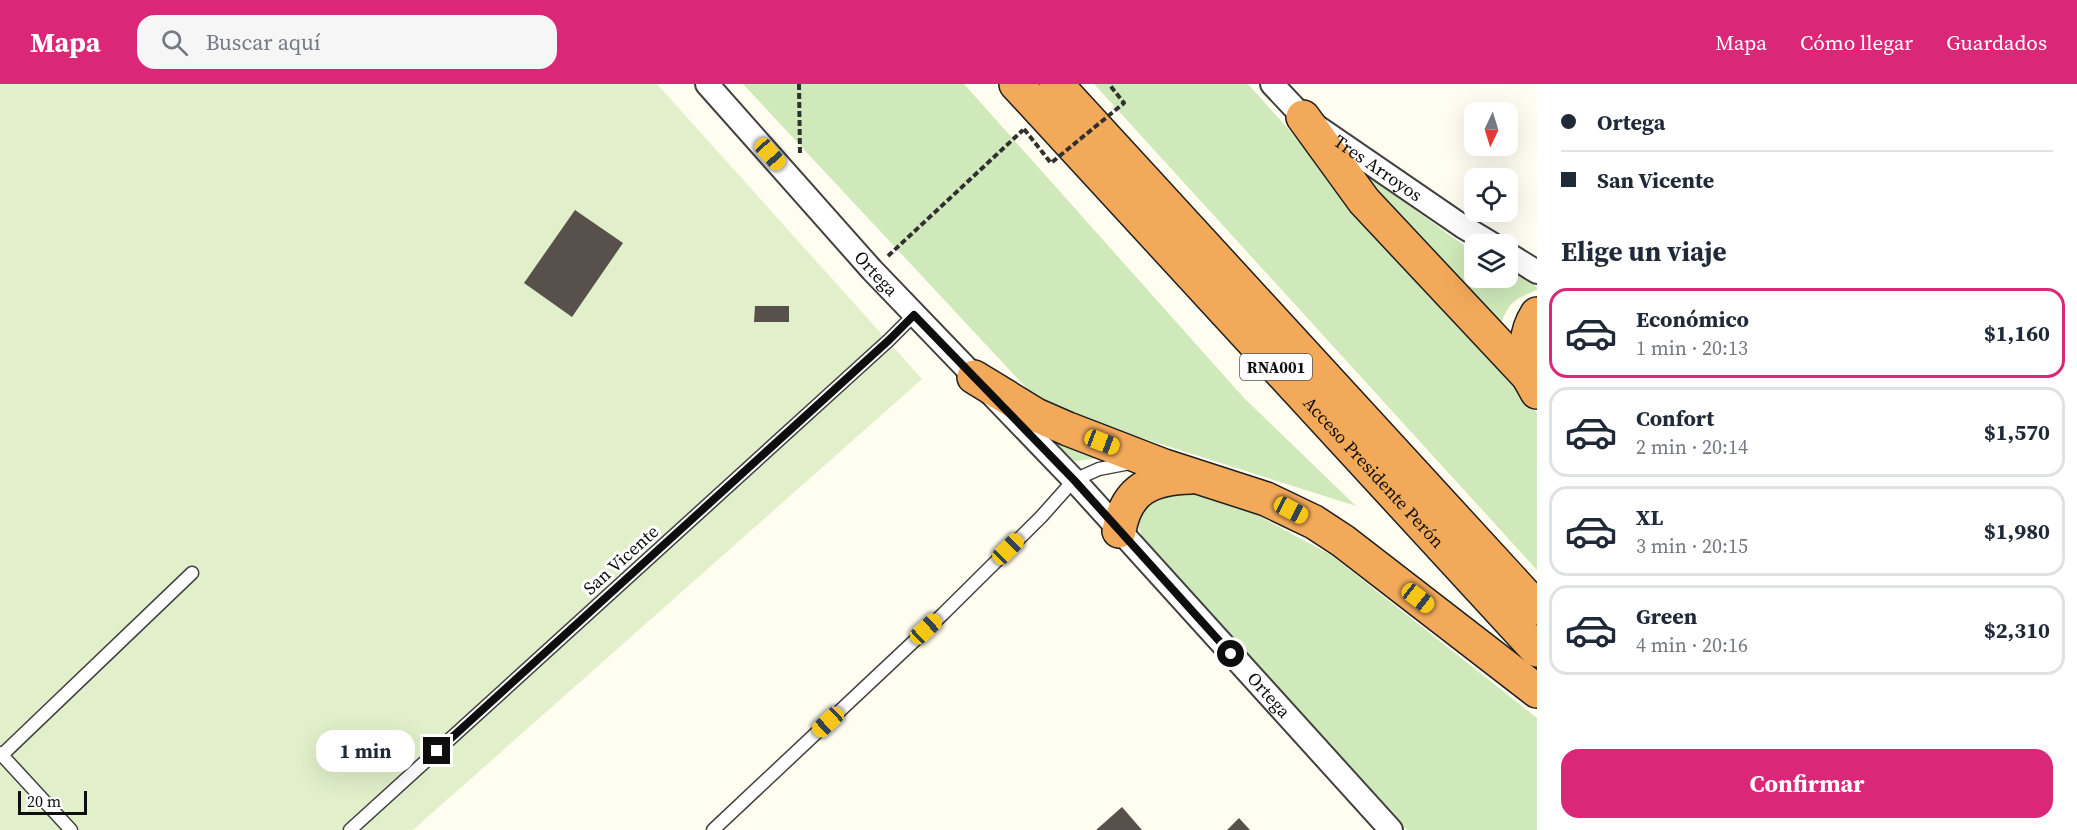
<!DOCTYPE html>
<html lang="es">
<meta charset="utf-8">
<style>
:root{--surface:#fff;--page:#f6f6f7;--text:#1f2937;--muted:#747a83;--line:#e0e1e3;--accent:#db2777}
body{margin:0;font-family:"Source Serif 4",serif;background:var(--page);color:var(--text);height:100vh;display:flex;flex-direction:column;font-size:22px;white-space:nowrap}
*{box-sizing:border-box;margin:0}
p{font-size:20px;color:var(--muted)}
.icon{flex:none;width:33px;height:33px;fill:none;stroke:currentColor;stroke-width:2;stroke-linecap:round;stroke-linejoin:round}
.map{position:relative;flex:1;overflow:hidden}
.sheet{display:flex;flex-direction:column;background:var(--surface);width:540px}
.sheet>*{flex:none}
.top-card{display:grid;align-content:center;height:132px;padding:0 24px;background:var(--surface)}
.needle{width:39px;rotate:184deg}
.controls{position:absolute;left:1464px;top:18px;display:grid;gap:12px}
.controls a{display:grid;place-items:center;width:54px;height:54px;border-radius:12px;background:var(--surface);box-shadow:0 6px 24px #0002;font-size:30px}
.scale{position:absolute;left:18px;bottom:15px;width:69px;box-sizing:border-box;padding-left:6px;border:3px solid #0e0e0e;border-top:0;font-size:16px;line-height:21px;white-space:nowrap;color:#0e0e0e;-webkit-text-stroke:4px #fff;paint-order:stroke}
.end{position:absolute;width:27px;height:27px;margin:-14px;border:8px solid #0e0e0e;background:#fff;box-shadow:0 0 0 3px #fff}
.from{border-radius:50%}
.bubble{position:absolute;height:42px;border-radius:18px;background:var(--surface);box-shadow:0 6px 24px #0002;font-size:20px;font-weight:700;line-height:42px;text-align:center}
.car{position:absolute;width:18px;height:36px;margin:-18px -9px;border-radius:8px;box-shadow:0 0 4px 2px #0007;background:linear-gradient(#f5c518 24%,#345 0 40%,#f5c518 0 76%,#345 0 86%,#f5c518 0)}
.top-card b{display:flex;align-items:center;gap:21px;height:57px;font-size:22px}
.top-card b+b{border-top:2px solid var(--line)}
.top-card i{width:15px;height:15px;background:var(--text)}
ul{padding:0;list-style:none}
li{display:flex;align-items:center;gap:18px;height:90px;margin:0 12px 9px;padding:0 12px;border:3px solid var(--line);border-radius:18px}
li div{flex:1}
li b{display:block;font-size:22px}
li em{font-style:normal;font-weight:700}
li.current{border-color:var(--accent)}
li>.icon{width:54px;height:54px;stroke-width:1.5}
h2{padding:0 24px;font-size:27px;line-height:72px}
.cta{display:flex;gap:12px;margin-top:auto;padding:12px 24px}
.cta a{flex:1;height:69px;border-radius:18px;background:var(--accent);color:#fff;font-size:24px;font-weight:700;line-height:69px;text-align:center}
header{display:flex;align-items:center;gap:36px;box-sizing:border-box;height:84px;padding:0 30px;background:var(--accent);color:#fff}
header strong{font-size:28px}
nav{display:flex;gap:33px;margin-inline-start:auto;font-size:21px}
.search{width:420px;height:54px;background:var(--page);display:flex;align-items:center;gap:15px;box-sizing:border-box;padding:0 21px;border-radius:18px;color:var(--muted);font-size:22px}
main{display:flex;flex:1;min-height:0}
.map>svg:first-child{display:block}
.green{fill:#cfe9ba}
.pitch{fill:#e1f0cb}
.building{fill:#57504b}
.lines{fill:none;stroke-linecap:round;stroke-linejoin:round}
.lane-casing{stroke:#414141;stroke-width:15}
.street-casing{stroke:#414141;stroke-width:26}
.highway-casing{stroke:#1f1f1f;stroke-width:36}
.path{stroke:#303030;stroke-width:4;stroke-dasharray:6 3;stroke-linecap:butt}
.lane{stroke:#fff;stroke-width:12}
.street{stroke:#fff;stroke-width:22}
.highway{stroke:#f3a95a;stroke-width:33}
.path-bridge{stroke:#303030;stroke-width:4;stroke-dasharray:6 3;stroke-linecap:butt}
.route{stroke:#0e0e0e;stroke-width:8}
.labels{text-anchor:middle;stroke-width:6;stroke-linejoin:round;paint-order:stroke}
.shield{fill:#fff;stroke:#565656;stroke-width:1.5}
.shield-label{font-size:16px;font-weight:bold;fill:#0e0e0e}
.street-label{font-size:18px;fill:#0e0e0e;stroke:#fff}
</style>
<header>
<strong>Mapa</strong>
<div class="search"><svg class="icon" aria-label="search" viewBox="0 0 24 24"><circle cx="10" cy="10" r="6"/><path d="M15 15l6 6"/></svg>Buscar aquí</div>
<nav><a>Mapa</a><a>Cómo llegar</a><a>Guardados</a></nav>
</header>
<main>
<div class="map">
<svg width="1537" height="746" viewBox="0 0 1537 746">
<rect width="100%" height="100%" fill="#fffdf0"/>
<path class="green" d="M743 0H964L1244 314 1356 422 1044 323Z
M1094 0H1248L1499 280 1537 329V486Z
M1359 85 1455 155 1474 167V194H1508V186L1537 203V206C1510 217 1509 219 1499 245Z
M1042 349 1111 372 1070 378Z
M1173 405 1221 418 1257 431 1331 471 1537 634V746H1407L1146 462 1137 440 1148 414Z"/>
<path class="pitch" d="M0 0H657L922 295 413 746H0Z"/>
<path class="building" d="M575 126 623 159 572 233 524 199Z
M755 222H789V238H754Z
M1122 723 1142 746H1096Z
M1239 734 1250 746H1227Z"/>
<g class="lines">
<g class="lane-casing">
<path id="lane" d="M0 669 71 746
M2 671 192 489
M350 746 889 256 914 231
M713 746 943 530 1041 433 1074 396 1099 385 1130 379"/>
</g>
<g class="street-casing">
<g id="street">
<path id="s1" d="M707 0 872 186 1074 396 1391 746"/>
<path id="s2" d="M1272 0 1303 33 1462 142 1492 160"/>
<path d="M1508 170 1537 188"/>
</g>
</g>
<g class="highway-casing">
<g id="highway">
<path id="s3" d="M1016 0 1537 566"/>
<path d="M1056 0 1537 524"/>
<path d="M1303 33 1364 117 1528 292 1537 308"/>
<path d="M1528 292C1526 270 1524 250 1537 230"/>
<path d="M974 293 1036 331 1068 345 1164 382 1266 415 1314 438 1343 457 1537 607"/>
<path d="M1119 447C1126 405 1151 394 1191 393"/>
</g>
</g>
<path class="path" d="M799 0 800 71
M888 172 1023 46"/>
<use href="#lane" class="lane"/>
<use href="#street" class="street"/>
<use href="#highway" class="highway"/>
<path class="path-bridge" d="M1024 45 1051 79 1124 19 1109 0"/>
</g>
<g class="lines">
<path class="route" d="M437 667 889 256 914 231 1074 396 1231 570"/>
</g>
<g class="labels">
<rect class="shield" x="1240" y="270" width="72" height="26" rx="4.5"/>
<g class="shield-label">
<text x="1276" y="289">RNA001</text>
</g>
<g class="street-label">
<text dy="6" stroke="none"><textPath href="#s2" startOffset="136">Tres Arroyos</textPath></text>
<text dy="6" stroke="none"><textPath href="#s1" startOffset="254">Ortega</textPath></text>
<text dy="6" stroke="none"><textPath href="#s3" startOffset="528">Acceso Presidente Perón</textPath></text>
<text transform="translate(621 476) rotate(-42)" y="6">San Vicente</text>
<text dy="6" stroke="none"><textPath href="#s1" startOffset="830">Ortega</textPath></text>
</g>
</g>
</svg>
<div class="controls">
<a><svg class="needle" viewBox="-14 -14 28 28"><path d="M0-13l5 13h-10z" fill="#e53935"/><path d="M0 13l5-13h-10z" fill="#747a83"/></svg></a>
<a><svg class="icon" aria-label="locate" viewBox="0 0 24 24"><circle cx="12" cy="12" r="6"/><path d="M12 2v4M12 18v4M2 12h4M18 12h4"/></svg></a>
<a><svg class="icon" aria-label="layers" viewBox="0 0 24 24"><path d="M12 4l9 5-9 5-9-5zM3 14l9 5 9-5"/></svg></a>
</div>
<div class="scale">20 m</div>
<i class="end from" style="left:1231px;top:570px"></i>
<i class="end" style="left:437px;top:667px"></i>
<div class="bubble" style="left:316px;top:646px;width:99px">1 min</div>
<i class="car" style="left:770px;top:70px;rotate:138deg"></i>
<i class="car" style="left:1102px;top:358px;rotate:111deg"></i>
<i class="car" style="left:1291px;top:426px;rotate:118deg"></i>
<i class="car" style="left:1008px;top:465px;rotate:45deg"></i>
<i class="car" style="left:1418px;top:514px;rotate:128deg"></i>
<i class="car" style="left:926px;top:545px;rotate:47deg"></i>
<i class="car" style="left:828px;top:638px;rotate:227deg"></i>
</div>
<section class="sheet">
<div class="top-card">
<b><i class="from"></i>Ortega</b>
<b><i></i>San Vicente</b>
</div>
<h2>Elige un viaje</h2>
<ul>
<li class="current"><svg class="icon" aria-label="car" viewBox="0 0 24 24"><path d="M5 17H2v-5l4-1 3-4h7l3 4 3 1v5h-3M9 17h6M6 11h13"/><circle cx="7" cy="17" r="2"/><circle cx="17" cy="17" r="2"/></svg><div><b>Económico</b><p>1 min · 20:13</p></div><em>$1,160</em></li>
<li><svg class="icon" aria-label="car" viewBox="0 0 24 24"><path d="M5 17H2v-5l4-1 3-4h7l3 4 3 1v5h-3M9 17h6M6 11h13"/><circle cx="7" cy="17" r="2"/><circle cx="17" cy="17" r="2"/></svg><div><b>Confort</b><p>2 min · 20:14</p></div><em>$1,570</em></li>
<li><svg class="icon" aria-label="car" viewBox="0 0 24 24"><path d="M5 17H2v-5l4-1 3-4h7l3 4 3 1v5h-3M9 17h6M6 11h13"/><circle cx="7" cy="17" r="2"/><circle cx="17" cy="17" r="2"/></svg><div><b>XL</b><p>3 min · 20:15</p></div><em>$1,980</em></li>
<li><svg class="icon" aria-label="car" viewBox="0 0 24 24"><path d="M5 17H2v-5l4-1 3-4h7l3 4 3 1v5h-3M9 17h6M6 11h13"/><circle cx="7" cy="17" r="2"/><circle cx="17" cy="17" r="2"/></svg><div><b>Green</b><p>4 min · 20:16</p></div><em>$2,310</em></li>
</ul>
<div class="cta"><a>Confirmar</a></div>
</section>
</main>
